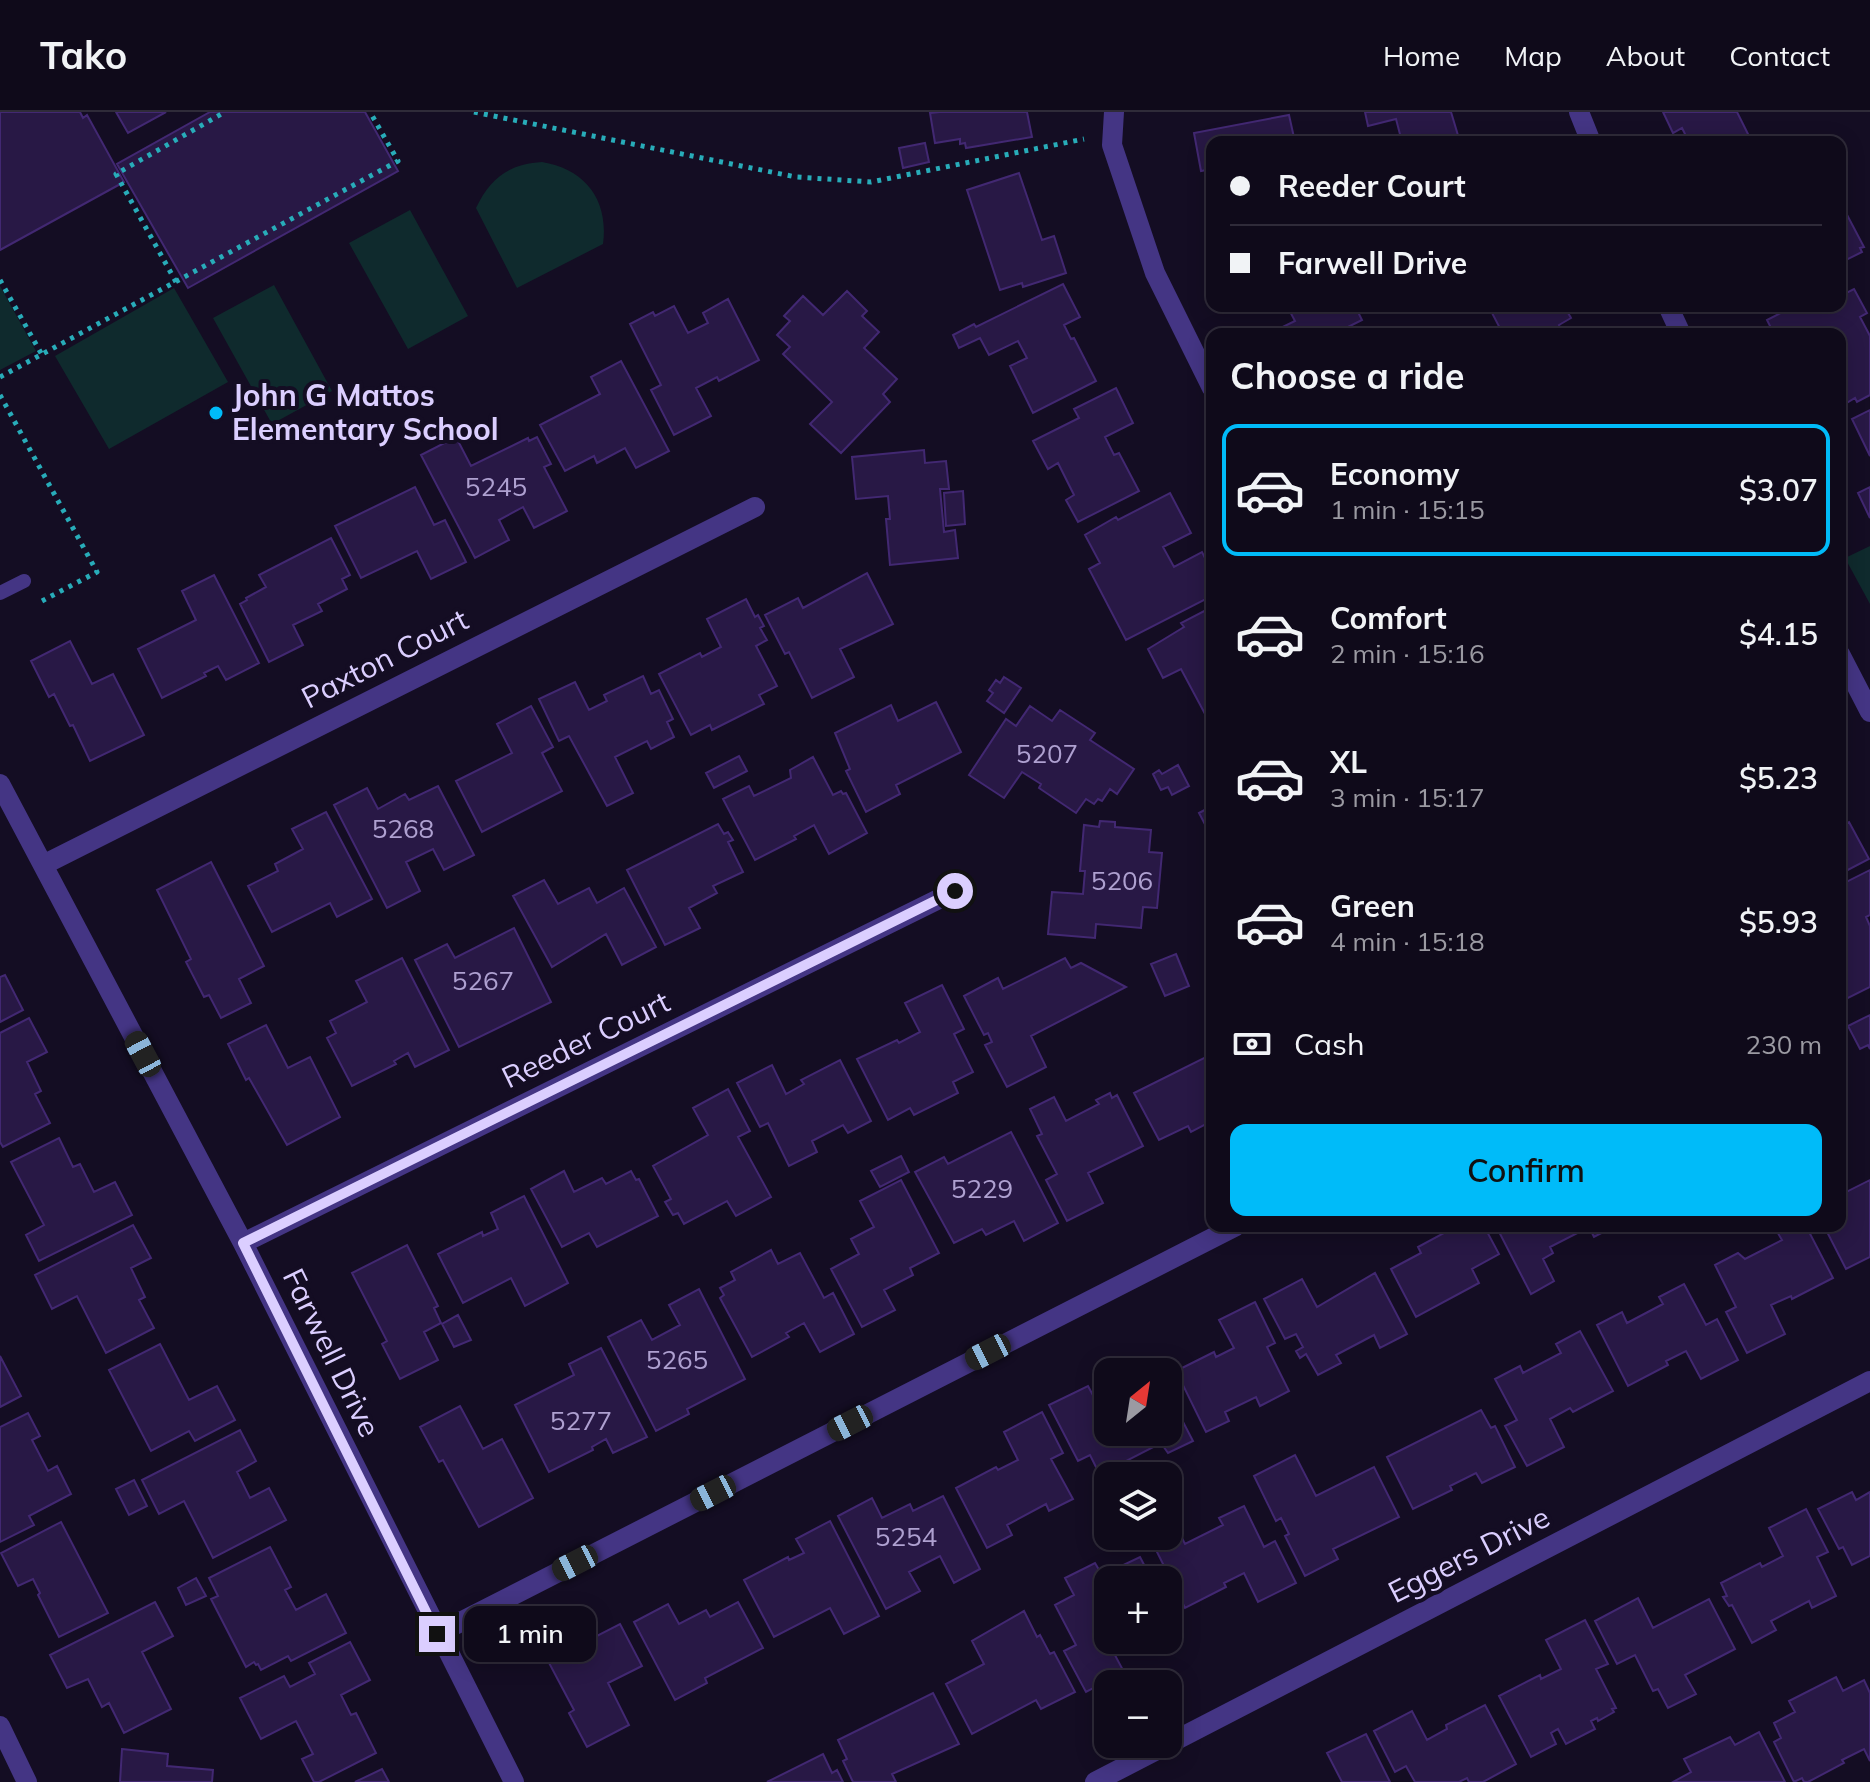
<!DOCTYPE html>
<meta charset="utf-8">
<style>
:root{--surface:#0f0a1a;--page:#181323;--text:#f1f3f6;--muted:#9b9aa2;--line:#2f2b39;--accent:#00bbf9}
body{margin:0;font-family:Mulish,sans-serif;background:var(--page);color:var(--text);height:100vh;display:flex;flex-direction:column;font-size:30px;white-space:nowrap}
*{box-sizing:border-box;margin:0}
p{font-size:26px;color:var(--muted)}
.icon{flex:none;width:44px;height:44px;fill:none;stroke:currentColor;stroke-width:2;stroke-linecap:round;stroke-linejoin:round}
.map{position:relative;flex:1;overflow:hidden}
.panel{position:absolute;left:1206px;top:216px;width:640px;height:904px;display:flex;flex-direction:column;background:var(--surface);border-radius:16px;box-shadow:0 4px 20px #0003,0 0 0 2px var(--line)}
.panel>*{flex:none}
.hud{position:absolute;left:1206px;top:24px;width:640px;height:176px;border-radius:16px;box-shadow:0 4px 20px #0003,0 0 0 2px var(--line);display:grid;align-content:center;height:176px;padding:0 24px;background:var(--surface)}
.needle{width:52px;rotate:30deg}
.tools{position:absolute;left:1094px;top:1246px;display:grid;gap:16px}
.tools a{display:grid;place-items:center;width:88px;height:88px;border-radius:16px;background:var(--surface);box-shadow:0 4px 20px #0003,0 0 0 2px var(--line);font-size:40px}
.end{position:absolute;width:36px;height:36px;margin:-18px;border:10px solid #dbceff;background:#111;box-shadow:0 0 0 4px #111}
.from{border-radius:50%}
.bubble{position:absolute;height:56px;border-radius:16px;background:var(--surface);box-shadow:0 4px 20px #0003,0 0 0 2px var(--line);font-size:26px;font-weight:600;line-height:56px;text-align:center}
.car{position:absolute;width:24px;height:48px;margin:-24px -12px;border-radius:10px;box-shadow:0 0 6px 2px #0007;background:linear-gradient(#222 24%,#8ab4d8 0 40%,#222 0 76%,#8ab4d8 0 86%,#222 0)}
.hud b{display:flex;align-items:center;gap:28px;height:76px;font-size:30px}
.hud b+b{border-top:2px solid var(--line)}
.hud i{width:20px;height:20px;background:var(--text)}
ul{padding:0;list-style:none}
li{display:flex;align-items:center;gap:24px;height:132px;margin:0 16px 12px;padding:0 8px;border:4px solid transparent;border-radius:16px}
li div{flex:1}
li b{display:block;font-size:30px}
li em{font-style:normal;font-weight:600}
li.current{border-color:var(--accent)}
li>.icon{width:72px;height:72px;stroke-width:1.5}
h2{padding:0 24px;font-size:36px;line-height:96px}
.pay{display:flex;align-items:center;gap:20px;height:88px;padding:0 24px;font-size:30px}
.pay p{margin-inline-start:auto}
.primary-button{display:flex;gap:16px;margin-top:auto;padding:16px 24px}
.primary-button a{flex:1;height:92px;border-radius:16px;background:var(--accent);color:#111;font-size:32px;font-weight:600;line-height:92px;text-align:center}
header{display:flex;align-items:center;gap:48px;box-sizing:border-box;height:112px;padding:0 40px;background:var(--surface);border-bottom:2px solid var(--line)}
header strong{font-size:38px}
nav{display:flex;gap:44px;margin-inline-start:auto;font-size:28px}
.map>svg:first-child{display:block}
.green{fill:#0f2a2d}
.building{fill:#281845;stroke:#422872;stroke-width:2}
.lines{fill:none;stroke-linecap:round;stroke-linejoin:round}
.path{stroke:#28acb9;stroke-width:5;stroke-dasharray:4 6;stroke-linecap:butt}
.service{stroke:#443584;stroke-width:14}
.minor{stroke:#443584;stroke-width:20}
.route{stroke:#dbceff;stroke-width:10}
.poi-dot{fill:#00bbf9;stroke:#140d23;stroke-width:3}
.labels{text-anchor:middle;stroke-width:8;stroke-linejoin:round;paint-order:stroke}
.number-label{font-size:26px;fill:#aea0d0}
.poi-label{font-size:30px;font-weight:bold;fill:#dbceff;stroke:#140d23;text-anchor:start}
.street-label{font-size:30px;fill:#dbceff;stroke:#140d23}
</style>
<header>
<strong>Tako</strong>
<nav><a>Home</a><a>Map</a><a>About</a><a>Contact</a></nav>
</header>
<div class="map">
<svg width="1870" height="1670" viewBox="0 0 1870 1670">
<rect width="100%" height="100%" fill="#140d23"/>
<path class="green" d="M542 50C585 57 609 88 603 132L517 176 476 96C490 66 509 52 542 50Z
M410 98 468 204 408 237 349 131Z
M274 173 332 279 272 312 213 206Z
M0 174 36 239 0 258Z
M174 176 228 270 109 337 55 244Z
M1870 434V492L1845 446Z"/>
<path class="building" d="M0 0H80L83 6 87 3 124 70 0 138Z
M116 0H166L128 21Z
M210 0H365L398 59 188 176 117 52Z
M940 0H1027L1032 25 966 36 965 31 960 32V27L935 31 930 1Z
M1365 0H1451L1460 30H1402L1396 7 1368 14Z
M1663 0H1737L1752 30H1689L1682 16 1673 21Z
M1289 3 1295 30H1212V57L1201 59 1194 21Z
M925 31 929 50 903 56 899 36Z
M1019 61 1042 128 1054 124 1066 161 1023 175 1022 171 1000 178 967 78Z
M1845 99 1864 135 1860 136 1862 140 1840 151V102Z
M1063 172 1080 205 1064 213 1071 227 1074 226 1096 269 1033 301 1010 254 1027 246 1018 229 989 243 980 226 959 236 953 223 974 212 976 215Z
M1854 177 1867 201 1860 205 1870 224V283L1857 290 1855 286 1840 295V222H1774L1767 208 1794 194H1811L1813 198 1820 194H1840V184Z
M847 179 867 199 862 204 879 220 864 236 897 267 883 282 890 290 841 341 810 312 832 290 783 242 790 235 777 223 790 209 784 204 803 184 823 203Z
M728 187 759 248 719 269 717 265 696 276 711 304 674 323 651 278 661 273 630 212 653 200 655 204 674 194 688 221 708 211 703 201Z
M1287 194H1355L1362 208 1334 222H1268L1295 209Z
M1504 194H1564L1571 206 1559 213 1564 222H1503L1492 201Z
M621 249 669 339 636 356 625 336 597 351 594 344 565 359 540 313 600 282 591 265Z
M1116 276 1133 311 1105 325 1114 343 1119 341 1139 379 1078 410 1066 388 1074 383 1058 351 1048 357 1033 329 1079 306 1074 297Z
M1870 298V344L1852 307Z
M456 325 471 354 528 326 529 329 537 325 551 352 544 355 567 399 534 416 523 395 499 408 509 428 475 446 421 343Z
M924 338 925 351 946 349 949 377H940L944 420 955 418 958 446 890 453 886 407H890L888 384 856 387 852 345Z
M415 375 434 413 445 408 466 450 431 467 417 439 361 466 335 414Z
M1870 375V406L1858 381Z
M963 379 965 412 946 414 944 381Z
M1170 381 1191 421 1163 435 1174 455 1202 440 1212 460V484L1126 528 1089 457 1100 451 1085 423 1116 405 1118 408Z
M331 426 350 463 342 467 347 477 318 492 322 499 293 513 303 533 269 550 240 492 247 488 246 486 266 475 259 463Z
M867 461 893 512 840 537 854 565 812 586 789 540 785 542 765 503 798 486 803 496Z
M214 463 259 551 226 568 218 554 204 561 206 564 162 586 138 537 196 508 182 479Z
M746 487 755 505 758 503 764 514 760 516 767 528 756 534 777 574 759 583 764 592 712 618 710 613 691 623 659 562 700 541 702 545 721 535 707 507Z
M1212 495V615L1181 557 1163 566 1148 537 1184 515 1181 511Z
M70 529 92 572 113 562 144 623 90 649 73 613 70 614 54 582 49 585 31 549Z
M643 564 651 582 659 578 673 607 667 610 674 625 651 637 647 629 615 645 633 681 607 694 569 624 559 629 539 587 575 570 589 598 607 589 604 583Z
M1004 565 1021 576 1004 601 987 589 993 581 989 578 996 568 1000 571Z
M936 590 961 640 896 673 900 682 866 700 846 659 850 657 835 621 891 593 898 609Z
M531 594 553 635 542 641 562 679 482 720 456 669 512 641 497 612Z
M1030 594 1052 609 1060 598 1095 621 1090 628 1134 657 1117 682 1110 677 1102 689 1098 687 1094 692 1086 687 1076 701 1039 676 1041 672 1022 660 1004 686 969 663 1006 607 1016 614Z
M739 644 747 659 714 676 706 661Z
M813 645 833 683 841 679 843 682 846 681 867 721 829 742 814 713 794 724 796 727 755 748 723 687 749 674 754 684 791 666 790 658Z
M1178 653 1189 674 1172 683 1168 675 1161 678 1153 662 1159 658 1162 662Z
M438 674 474 743 444 758 433 737 406 750 420 779 387 796 334 693 367 676 378 697 405 682 409 688Z
M1212 694V718L1209 720 1199 701Z
M326 700 372 787 337 805 330 791 272 820 248 774 278 759 275 752 303 737 292 717Z
M1100 709 1115 710V715L1151 718 1149 740 1162 741 1157 796 1143 795 1141 816 1096 812 1095 826 1048 822 1052 780 1083 782 1085 759H1080L1084 713 1099 715Z
M1849 710 1869 747 1840 762V715Z
M718 712 724 722 728 720 733 728 728 730 743 760 713 774 717 781 689 796 700 816 665 833 627 758Z
M211 750 264 854 239 867 251 891 221 906 209 883 204 885 186 850 191 847 157 778Z
M1870 758V803L1866 805 1870 814V875L1840 890V773Z
M544 768 558 792 589 776 597 791 624 776 656 835 622 853 606 822 552 855 513 784Z
M514 816 551 890 459 935 415 848 447 832 455 846Z
M1176 842 1189 874 1165 884 1151 852Z
M402 846 449 938 415 955 408 941 394 949 396 952 352 974 327 926 336 921 330 909 367 890 356 869Z
M1065 846 1071 856 1081 851 1126 875 1031 924 1046 955 1007 975 985 933 992 930 988 921 984 923 964 884 998 866 1003 877Z
M5 863 23 898 0 910V865Z
M942 873 964 917 954 922 973 960 953 970 958 981 914 1003 910 996 888 1008 857 947 897 928 899 931 920 920 905 891Z
M1870 903V937L1868 933 1860 937 1848 914Z
M29 906 47 940 27 950 41 979 35 982 50 1011 3 1035 0 1030V921Z
M266 913 288 956 310 945 340 1005 287 1033 249 966 246 968 228 932Z
M1212 942V1009L1191 1020 1188 1014 1159 1028 1134 981Z
M840 948 871 1009 848 1021 843 1013 812 1029 817 1040 789 1054 768 1011 760 1015 737 971 772 953 786 982 804 972 801 968Z
M728 977 750 1019 738 1025 771 1085 736 1104 727 1089 684 1112 678 1101 673 1103 665 1090 671 1087 653 1054 708 1023 693 996Z
M1110 981 1112 986 1117 983 1143 1034 1088 1061 1103 1091 1067 1109 1046 1068 1057 1062 1037 1024 1042 1022 1030 997 1054 985 1066 1009 1099 992 1096 988Z
M1011 1020 1058 1111 1024 1129 1014 1109 986 1123 982 1117 954 1131 915 1060 944 1045 948 1052Z
M59 1026 73 1055 80 1052 94 1080 115 1070 132 1103 39 1149 26 1123 44 1113 11 1050Z
M901 1044 909 1060 880 1075 871 1059Z
M564 1059 574 1080 602 1066 606 1072 631 1059 636 1068 639 1067 658 1104 597 1135 589 1121 562 1135 531 1077Z
M901 1068 939 1141 910 1156 913 1163 884 1178 895 1198 862 1215 831 1157 859 1142 851 1127 874 1115 860 1089Z
M1870 1068V1145L1846 1157 1824 1114H1840V1083Z
M524 1084 568 1171 525 1194 511 1166 463 1191 438 1142 482 1120 483 1124 498 1117 491 1101Z
M133 1113 151 1146 131 1156 145 1185 139 1188 154 1216 106 1241 77 1184 52 1197 35 1163Z
M1442 1114H1484L1499 1142 1472 1157 1479 1171 1416 1205 1391 1157 1421 1141 1418 1135 1446 1120Z
M1496 1114H1615L1594 1125 1589 1115 1550 1135 1553 1141 1543 1147 1554 1169 1531 1182Z
M1784 1114H1806L1833 1166 1792 1187 1791 1184 1771 1193 1785 1222 1747 1241 1726 1200 1736 1195 1715 1153 1738 1141 1745 1147 1782 1128 1776 1118Z
M407 1133 438 1194 434 1196 441 1211 424 1220 438 1248 400 1267 382 1232 387 1229 352 1161Z
M771 1138 778 1152 800 1141 824 1186 833 1181 854 1222 820 1240 804 1211 786 1221 789 1225 752 1245 720 1186 724 1183 720 1176 735 1168 731 1160Z
M1375 1161 1407 1222 1380 1236 1374 1223 1336 1243 1341 1251 1318 1263 1306 1242 1300 1246 1296 1239 1303 1235 1296 1222 1285 1227 1264 1187 1302 1167 1317 1195Z
M1684 1172 1706 1213 1717 1207 1738 1248 1701 1267 1686 1239 1666 1249 1668 1253 1628 1274 1597 1213 1622 1200 1627 1211 1663 1192 1659 1185Z
M699 1177 745 1267 687 1297 689 1302 656 1319 608 1225 641 1208 652 1228 680 1213 669 1193Z
M1255 1190 1275 1231 1267 1235 1289 1279 1260 1294 1256 1285 1225 1300 1229 1309 1206 1320 1176 1259 1214 1240 1216 1245 1234 1236 1219 1208Z
M458 1203 471 1228 454 1235 442 1212Z
M1580 1219 1613 1279 1573 1300 1570 1296 1550 1307 1564 1335 1527 1354 1505 1314 1517 1308 1495 1267 1520 1254 1523 1261 1561 1241 1556 1232Z
M160 1232 189 1288 217 1274 235 1308 195 1329 189 1319 151 1339 109 1258Z
M601 1236 647 1325 613 1341 606 1327 592 1335 593 1338 549 1360 515 1293 574 1263 569 1252Z
M0 1244 21 1284 0 1295Z
M1088 1274 1103 1302 1108 1299V1320H1168V1281L1193 1329 1168 1341 1161 1331 1122 1351 1127 1358 1108 1364V1367L1103 1369 1090 1343 1078 1349 1049 1293Z
M460 1294 483 1337 502 1327 533 1386 479 1415 443 1348 439 1350 420 1315Z
M1481 1298 1491 1316 1495 1314 1515 1355 1482 1371 1476 1361 1450 1374 1452 1378 1413 1397 1387 1345Z
M1042 1300 1063 1341 1051 1347 1073 1387 1049 1399 1046 1392 1007 1413 1012 1423 987 1436 956 1376 996 1355 998 1358 1018 1348 1004 1320Z
M28 1301 40 1324 32 1328 48 1359 57 1354 71 1382 29 1404 34 1413 0 1430V1315Z
M240 1318 256 1349 237 1360 250 1386 269 1376 286 1408 213 1446 184 1389 159 1402 142 1368Z
M1295 1343 1316 1384 1374 1355 1399 1405 1333 1437 1338 1447 1305 1464 1285 1424 1289 1422 1281 1406 1276 1409 1254 1364Z
M134 1368 147 1394 129 1403 116 1377Z
M1852 1380 1856 1388 1870 1380V1444L1852 1453 1843 1435 1839 1437 1818 1397Z
M943 1384 980 1457 954 1471 940 1444 909 1460 920 1479 886 1497 838 1404 872 1386 882 1406 910 1392 913 1399Z
M1244 1394 1264 1435 1275 1429 1296 1471 1258 1490 1244 1461 1224 1471 1226 1475 1185 1496 1154 1434 1180 1422 1185 1432 1223 1413 1219 1406Z
M1806 1397 1828 1440 1817 1445 1836 1484 1812 1496 1809 1489 1771 1509 1776 1518 1752 1531 1732 1493 1729 1494 1723 1485 1727 1484 1721 1471 1760 1451 1762 1455 1783 1444 1769 1416Z
M830 1409 879 1504 844 1522 830 1496 774 1525 744 1468 788 1445 789 1448 804 1441 796 1427Z
M61 1410 108 1501 59 1525 38 1483 40 1481 33 1467 18 1474 1 1441Z
M270 1435 291 1475 285 1478 296 1498 326 1482 346 1521 291 1549 288 1544 261 1558 258 1552 256 1553 254 1550 246 1555 211 1487 218 1484 209 1466Z
M1140 1445 1152 1468H1118L1121 1467 1115 1457Z
M1095 1451 1108 1473V1528H1117L1109 1532 1124 1560 1086 1580 1064 1539 1076 1533 1055 1493 1074 1483 1065 1466Z
M196 1466 206 1484 186 1493 178 1476Z
M1638 1486 1653 1516 1709 1487 1735 1537 1685 1563 1696 1582 1668 1596 1658 1577 1653 1579 1635 1543 1617 1552 1595 1509Z
M155 1490 173 1524 142 1540 171 1597 124 1621 109 1591 102 1595 88 1567 67 1576 50 1543Z
M738 1490 763 1536 705 1566 707 1571 675 1588 634 1510 668 1492 679 1512 706 1498 710 1505Z
M1024 1499 1037 1525 1040 1523 1050 1542 1054 1540 1075 1580 1041 1597 1036 1588 972 1622 946 1572 984 1552 972 1529Z
M1585 1508 1608 1552 1596 1557 1616 1596 1612 1597 1614 1600 1598 1609 1597 1606 1591 1609 1595 1617 1566 1632 1558 1617 1551 1621 1556 1632 1531 1645 1499 1584 1540 1563 1541 1567 1561 1557 1546 1528Z
M620 1512 642 1554 608 1571 629 1613 587 1635 569 1601 574 1598 548 1549Z
M350 1530 370 1568 341 1583 351 1603 356 1601 376 1641 319 1670H314L302 1647 313 1642 296 1609 261 1627 240 1586 284 1564 290 1575 315 1562 309 1551Z
M1836 1565 1843 1579 1864 1568 1870 1581V1649L1864 1637 1842 1648 1844 1651 1808 1670H1804L1802 1666 1794 1670 1774 1630 1781 1626 1774 1611 1795 1600 1789 1589Z
M933 1581 959 1632 892 1662 896 1670H853L843 1649 847 1647 838 1628Z
M1485 1593 1516 1652 1483 1670H1469L1467 1666 1459 1670H1415L1406 1654 1395 1660 1374 1619 1412 1599 1427 1628 1447 1617 1446 1613Z
M1759 1620 1785 1670H1673L1691 1660 1684 1647 1730 1625 1735 1633Z
M1366 1622 1390 1670H1342L1327 1641Z
M122 1637 168 1642 167 1654 213 1658 212 1670H120Z
M823 1642 832 1661 837 1658 843 1670H767Z
M382 1657 389 1670H355Z"/>
<g class="lines">
<path class="path" d="M474 0 796 65 871 70 1084 27
M0 168 42 243
M176 170 116 62 225 0
M0 265 398 49 370 0
M0 283 97 460 40 490"/>
<path class="service" d="M0 481 24 469"/>
<path class="minor" d="M1114 0 1112 33 1155 161 1212 276
M1579 0 1591 30
M1668 194 1681 222
M1840 542 1870 600
M0 672 243 1131 514 1670
M43 753 755 395
M243 1131 955 779
M437 1522 1236 1114
M0 1614 27 1670
M1095 1670 1870 1269"/>
</g>
<g class="lines">
<path class="route" d="M437 1522 243 1131 955 779"/>
</g>
<circle class="poi-dot" cx="216" cy="301" r="8"/>
<g class="labels">
<g class="number-label">
<text x="496" y="384">5245</text>
<text x="1047" y="651">5207</text>
<text x="403" y="726">5268</text>
<text x="1122" y="778">5206</text>
<text x="483" y="878">5267</text>
<text x="982" y="1086">5229</text>
<text x="677" y="1257">5265</text>
<text x="581" y="1318">5277</text>
<text x="906" y="1434">5254</text>
</g>
<g class="poi-label">
<text x="232" y="294">John G Mattos<tspan x="232" dy="34">Elementary School</tspan></text>
</g>
<g class="street-label">
<text transform="translate(385 547) rotate(-27)" y="10">Paxton Court</text>
<text transform="translate(586 928) rotate(-26)" y="10">Reeder Court</text>
<text transform="translate(331 1241) rotate(64)" y="10">Farwell Drive</text>
<text transform="translate(1469 1443) rotate(-27)" y="10">Eggers Drive</text>
</g>
</g>
</svg>
<div class="tools">
<a><svg class="needle" viewBox="-14 -14 28 28"><path d="M0-13l5 13h-10z" fill="#e53935"/><path d="M0 13l5-13h-10z" fill="#9b9aa2"/></svg></a>
<a><svg class="icon" aria-label="layers" viewBox="0 0 24 24"><path d="M12 4l9 5-9 5-9-5zM3 14l9 5 9-5"/></svg></a>
<a>+</a>
<a>−</a>
</div>
<i class="end from" style="left:955px;top:779px"></i>
<i class="end" style="left:437px;top:1522px"></i>
<div class="bubble" style="left:464px;top:1494px;width:132px">1 min</div>
<i class="car" style="left:143px;top:942px;rotate:332deg"></i>
<i class="car" style="left:988px;top:1240px;rotate:243deg"></i>
<i class="car" style="left:850px;top:1311px;rotate:243deg"></i>
<i class="car" style="left:713px;top:1381px;rotate:243deg"></i>
<i class="car" style="left:575px;top:1451px;rotate:243deg"></i>
<div class="hud">
<b><i class="from"></i>Reeder Court</b>
<b><i></i>Farwell Drive</b>
</div>
<section class="panel">
<h2>Choose a ride</h2>
<ul>
<li class="current"><svg class="icon" aria-label="car" viewBox="0 0 24 24"><path d="M5 17H2v-5l4-1 3-4h7l3 4 3 1v5h-3M9 17h6M6 11h13"/><circle cx="7" cy="17" r="2"/><circle cx="17" cy="17" r="2"/></svg><div><b>Economy</b><p>1 min · 15:15</p></div><em>$3.07</em></li>
<li><svg class="icon" aria-label="car" viewBox="0 0 24 24"><path d="M5 17H2v-5l4-1 3-4h7l3 4 3 1v5h-3M9 17h6M6 11h13"/><circle cx="7" cy="17" r="2"/><circle cx="17" cy="17" r="2"/></svg><div><b>Comfort</b><p>2 min · 15:16</p></div><em>$4.15</em></li>
<li><svg class="icon" aria-label="car" viewBox="0 0 24 24"><path d="M5 17H2v-5l4-1 3-4h7l3 4 3 1v5h-3M9 17h6M6 11h13"/><circle cx="7" cy="17" r="2"/><circle cx="17" cy="17" r="2"/></svg><div><b>XL</b><p>3 min · 15:17</p></div><em>$5.23</em></li>
<li><svg class="icon" aria-label="car" viewBox="0 0 24 24"><path d="M5 17H2v-5l4-1 3-4h7l3 4 3 1v5h-3M9 17h6M6 11h13"/><circle cx="7" cy="17" r="2"/><circle cx="17" cy="17" r="2"/></svg><div><b>Green</b><p>4 min · 15:18</p></div><em>$5.93</em></li>
</ul>
<div class="pay"><svg class="icon" aria-label="cash" viewBox="0 0 24 24"><path d="M3 7h18v10H3z"/><circle cx="12" cy="12" r="2"/></svg>Cash<p>230 m</p></div>
<div class="primary-button"><a>Confirm</a></div>
</section>
</div>
